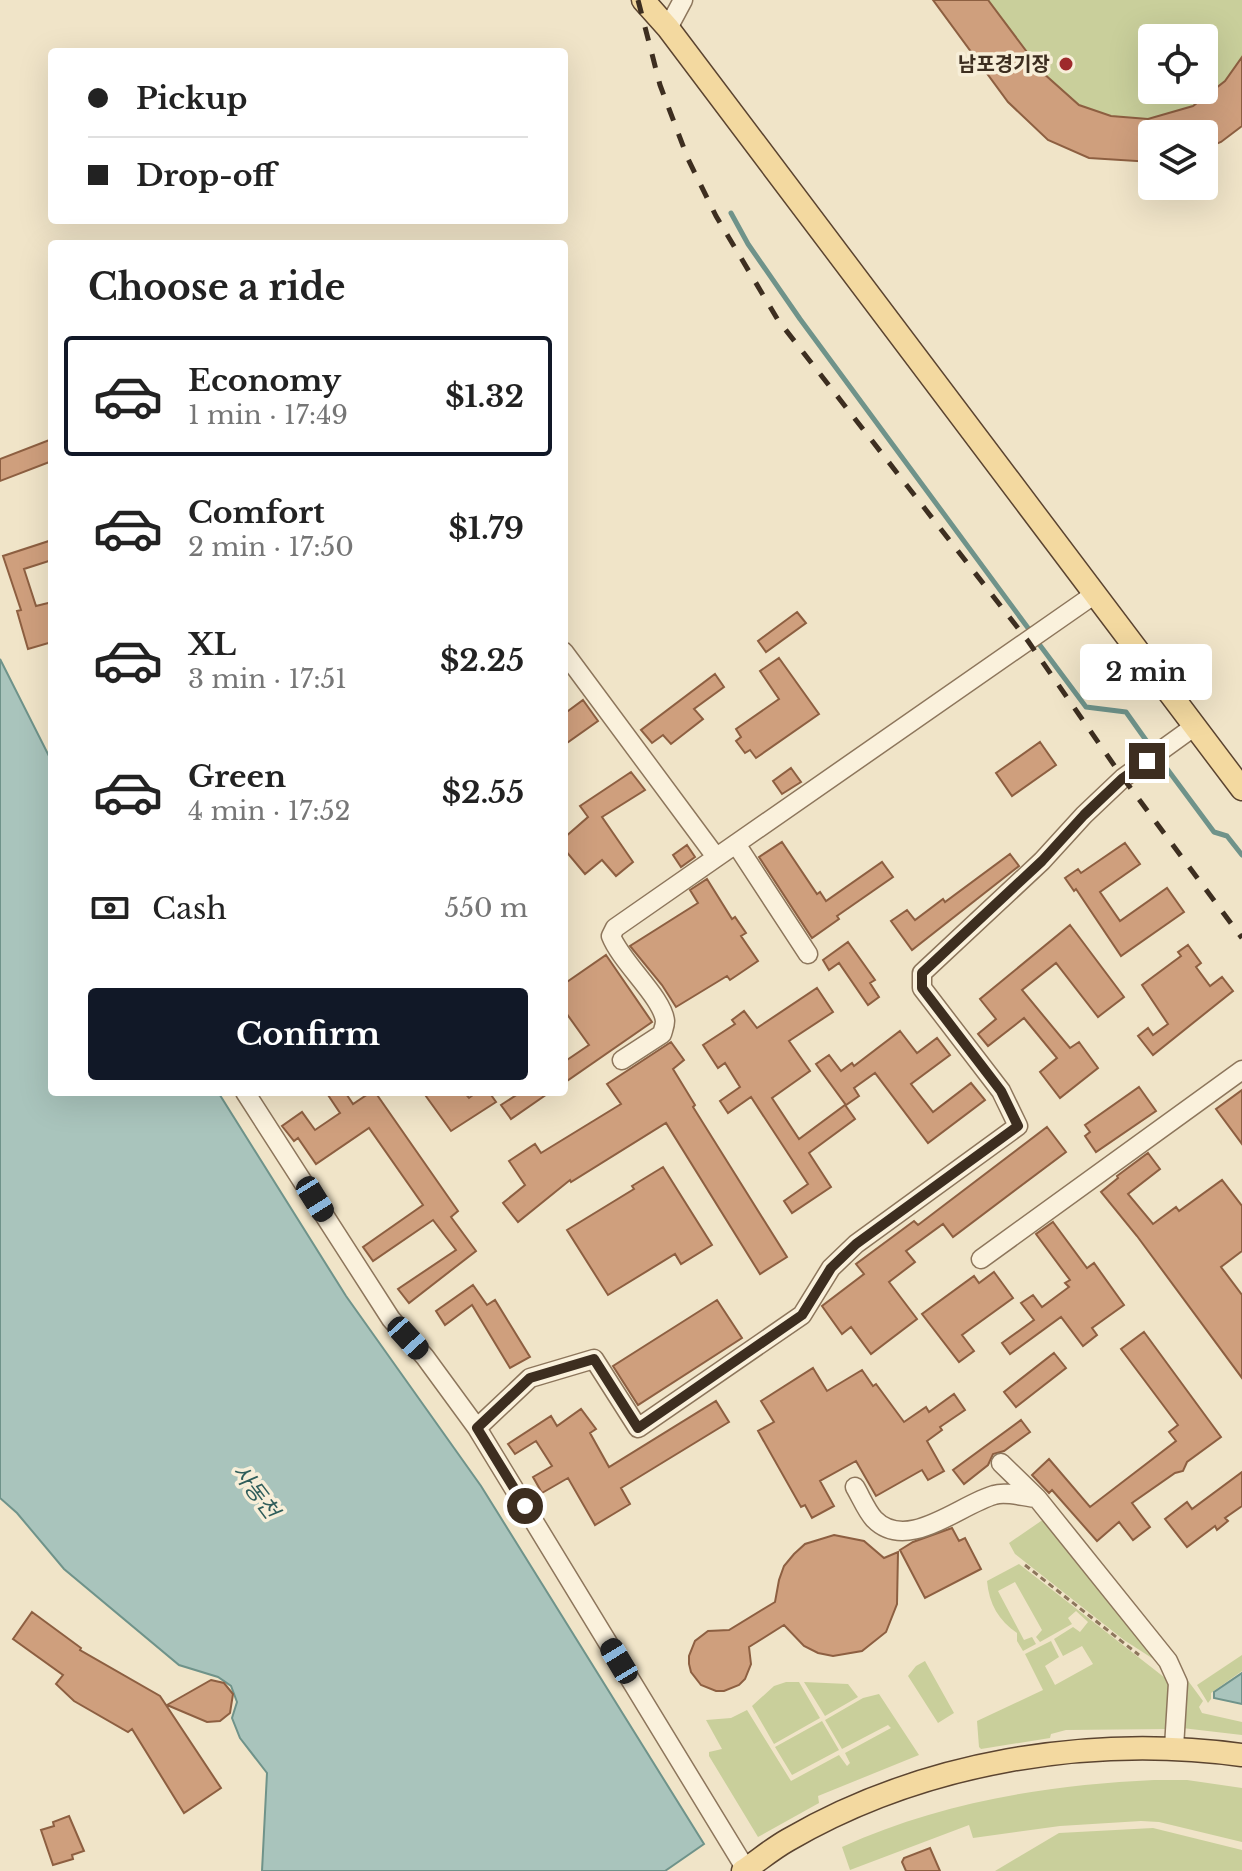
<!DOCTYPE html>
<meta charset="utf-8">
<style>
:root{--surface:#fff;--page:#f6f6f6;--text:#222;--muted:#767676;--line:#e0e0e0;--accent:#111827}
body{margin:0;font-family:"Libre Baskerville","Noto Sans KR",serif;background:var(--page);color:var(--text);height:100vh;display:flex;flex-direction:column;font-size:30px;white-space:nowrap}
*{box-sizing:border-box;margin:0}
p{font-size:26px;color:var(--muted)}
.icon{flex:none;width:44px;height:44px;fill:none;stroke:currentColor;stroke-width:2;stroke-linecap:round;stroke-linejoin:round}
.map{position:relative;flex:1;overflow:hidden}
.details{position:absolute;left:48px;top:240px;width:520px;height:856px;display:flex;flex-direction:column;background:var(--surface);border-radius:8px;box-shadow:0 8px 32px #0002}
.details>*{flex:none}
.top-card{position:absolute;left:48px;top:48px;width:520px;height:176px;border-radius:8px;box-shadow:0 8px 32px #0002;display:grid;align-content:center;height:176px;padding:0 40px;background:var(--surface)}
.tools{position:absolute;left:1138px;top:24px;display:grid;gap:16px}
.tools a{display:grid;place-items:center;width:80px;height:80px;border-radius:8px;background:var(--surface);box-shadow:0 8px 32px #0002;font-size:40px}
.end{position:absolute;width:36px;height:36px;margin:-18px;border:10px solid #3d2e20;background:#fff;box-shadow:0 0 0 4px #fff}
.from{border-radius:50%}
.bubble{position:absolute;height:56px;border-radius:8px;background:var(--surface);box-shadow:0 8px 32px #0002;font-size:26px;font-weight:800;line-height:56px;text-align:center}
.car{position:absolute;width:24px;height:48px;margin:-24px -12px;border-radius:10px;box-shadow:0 0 6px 2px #0007;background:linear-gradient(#222 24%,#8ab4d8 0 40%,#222 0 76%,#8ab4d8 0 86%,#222 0)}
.top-card b{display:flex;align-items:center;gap:28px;height:76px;font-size:30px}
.top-card b+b{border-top:2px solid var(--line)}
.top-card i{width:20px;height:20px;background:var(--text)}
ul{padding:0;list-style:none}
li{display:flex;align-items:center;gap:24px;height:120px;margin:0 16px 12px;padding:0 24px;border:4px solid transparent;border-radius:8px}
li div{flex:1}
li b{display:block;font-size:30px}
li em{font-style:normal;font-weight:800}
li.selected{border-color:var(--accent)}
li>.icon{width:72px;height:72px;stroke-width:1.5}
h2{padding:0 40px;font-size:36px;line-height:96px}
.pay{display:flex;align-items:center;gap:20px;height:88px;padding:0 40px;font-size:30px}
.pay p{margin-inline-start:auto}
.action{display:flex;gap:16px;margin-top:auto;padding:16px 40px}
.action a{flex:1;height:92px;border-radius:8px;background:var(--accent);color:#fff;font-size:32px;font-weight:800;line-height:92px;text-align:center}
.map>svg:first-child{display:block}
.green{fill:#c9cf9b;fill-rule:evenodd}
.water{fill:#a9c4bc;stroke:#6f938a;stroke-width:2}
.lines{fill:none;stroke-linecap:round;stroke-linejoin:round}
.stream{stroke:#6f938a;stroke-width:5}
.building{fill:#cf9f7d;stroke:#8d5f41;stroke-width:2}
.minor-casing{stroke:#8d765c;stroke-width:21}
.major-casing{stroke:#5b4430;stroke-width:25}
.path{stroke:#8d765c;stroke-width:3;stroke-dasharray:6 4;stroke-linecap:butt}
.minor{stroke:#faf1dc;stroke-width:18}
.major{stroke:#f3d9a0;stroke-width:22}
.rail{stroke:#3d2e20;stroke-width:5;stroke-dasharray:14 14;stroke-linecap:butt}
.route{stroke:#3d2e20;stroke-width:10}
.poi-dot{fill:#9e2a2b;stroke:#f7eed8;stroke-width:3}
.labels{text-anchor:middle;stroke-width:7;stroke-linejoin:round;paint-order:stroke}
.poi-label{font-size:20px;font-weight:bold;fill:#3d2e20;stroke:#f7eed8;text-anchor:end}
.water-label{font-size:22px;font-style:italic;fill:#2f5d5a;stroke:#f7eed8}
</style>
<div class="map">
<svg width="1242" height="1871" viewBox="0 0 1242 1871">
<rect width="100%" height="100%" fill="#f0e4c8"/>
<path class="green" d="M933 0H1242V126L1221 142 1204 149V134H1152V162L1089 158 1049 140 1008 102ZM1152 38H1204V90H1152Z
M1044 1519 1158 1662 1124 1640 1015 1554 1009 1543Z
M1019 1564 1169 1681 1167 1729 1066 1730 1051 1734 1050 1738 981 1749 979 1747 977 1721 1043 1690 1025 1654 1051 1641 1059 1657 1045 1666 1055 1685 1093 1664 1082 1646 1063 1656 1054 1639 1073 1627 1080 1632 1088 1622 1076 1611 1068 1618 1072 1624 1040 1642 1036 1637 1042 1630 1015 1582 998 1591 1024 1640 1032 1637 1036 1644 1023 1651 1017 1641V1633C999 1621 989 1604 987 1581Z
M1242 1655V1671L1211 1693V1699L1208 1703 1197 1685Z
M925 1661 954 1713 938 1723 908 1676 916 1666Z
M1186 1678 1203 1701 1199 1707 1202 1713 1242 1722V1735L1182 1728Z
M786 1682H799L820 1718 774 1744 752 1706 774 1686Z
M804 1682 848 1684 858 1697 825 1716Z
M879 1694 919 1755 818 1796 819 1803 758 1837 709 1756V1752L722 1749 706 1720 731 1718 747 1710 791 1781 839 1755 847 1766 850 1763 845 1753 891 1728 888 1725 842 1749 825 1720 863 1698Z
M822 1721 839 1750 792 1775 775 1747Z
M1154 1780H1187L1242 1788V1842L1159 1822 1141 1821 1060 1826 973 1838 969 1825 850 1870 842 1847C940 1802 1047 1785 1154 1780Z
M1153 1828 1242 1850V1871H995L1059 1833Z"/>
<path class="water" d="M0 659 52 762V1092H218L346 1296 481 1486 704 1844 665 1871H262L267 1773 240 1738 232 1718 237 1702 231 1686 218 1677 179 1665 64 1569 17 1513 0 1498Z
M1242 1673V1704L1214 1698V1692Z"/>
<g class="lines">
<path class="stream" d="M731 213 748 244 800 319 1031 632
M1036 640 1086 707 1126 712 1153 750
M1159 758 1214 832 1227 836 1242 855"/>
</g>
<path class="building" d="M933 0H988L1042 72 1079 105 1111 116 1148 119 1193 106 1225 81 1242 57V126L1221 142 1204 149V134H1152V162L1089 158 1048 140 1008 102Z
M52 439V461L0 481V459Z
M52 540V560L24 569 36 606 52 602V642L28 649 17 611 21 610 3 556Z
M797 612 806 623 766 652 758 641Z
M779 658 819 714 756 758 750 750 745 753 736 741 741 737 736 729 779 699 760 671Z
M715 674 724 687 694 709 703 719 671 744 663 735 652 743 641 730Z
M583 700 598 721 564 745V714Z
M1040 742 1056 765 1012 796 996 773Z
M791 768 801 782 782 794 773 781Z
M631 772 645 790 602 817 633 862 616 876 602 860 585 874 564 849V838L588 817 580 806Z
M782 842 817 894 820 892 826 901 882 862 893 877 837 916 839 919 812 938 759 857Z
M1125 843 1140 864 1100 892 1120 921 1167 888 1184 912 1121 956 1076 889 1074 891 1065 878 1078 869 1081 873Z
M687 845 695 857 681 867 673 855Z
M1010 854 1019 866 912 950 891 921 907 910 915 920 943 899 945 902Z
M707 879 732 919 735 917 746 933 741 936 758 961 730 980 727 976 676 1007 662 985 630 946 698 903 690 890Z
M1070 925 1124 997 1098 1017 1056 963 1022 990 1070 1048 1079 1042 1098 1068 1060 1098 1040 1072 1057 1058 1024 1018 988 1046 978 1034 996 1019 980 999Z
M848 942 875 980 870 983 879 997 868 1005 839 963 829 970 823 960Z
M1188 945 1201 963 1196 967 1210 986 1222 977 1233 991 1153 1055 1138 1036 1148 1028 1153 1035 1168 1024 1142 985 1181 956 1178 952Z
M606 955 652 1022 564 1083V1062L589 1045 564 1010V984Z
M817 988 833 1012 789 1041 810 1071 772 1098 799 1139 845 1105 855 1119 809 1153 831 1187 792 1213 784 1201 808 1184 751 1097 728 1113 720 1101 740 1087 725 1063 718 1068 703 1045 735 1024 732 1020 744 1011 757 1028Z
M900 1031 917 1053 937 1038 950 1055 911 1084 933 1112 971 1083 985 1100 928 1143 875 1073 854 1088 859 1096 846 1105 816 1064 829 1055 841 1071 852 1063 854 1066Z
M671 1042 684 1060 673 1069 695 1105 693 1107 787 1257 760 1274 666 1123 571 1182 570 1180 518 1222 503 1203 525 1185 509 1161 535 1144 541 1153 621 1104 607 1084Z
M1139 1087 1156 1111 1096 1152 1085 1136 1090 1132 1085 1125Z
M1242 1090V1144L1216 1109Z
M326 1092H345L353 1104 371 1092H375L458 1211 451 1217 476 1251 409 1303 398 1289 456 1250 433 1220 373 1261 363 1247 423 1205 369 1128 316 1164 298 1138 294 1141 282 1126 302 1112 315 1130 340 1113Z
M423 1092H464L469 1098 477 1092H489L496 1102 451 1131Z
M521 1092H550L511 1119 501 1105Z
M1047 1127 1066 1152 953 1237 943 1224 906 1251 915 1262 889 1282 917 1319 871 1354 851 1327 842 1334 822 1306 864 1274 856 1264 914 1221 918 1225Z
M1148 1153 1160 1169 1128 1194 1153 1224 1176 1207 1179 1211 1222 1180 1242 1206V1251L1221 1267 1242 1295V1378L1137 1236 1101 1192 1118 1178 1117 1176Z
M663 1167 712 1245 681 1264 675 1254 608 1295 567 1230 634 1189 632 1186Z
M1053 1222 1087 1268 1094 1263 1124 1305 1092 1328 1097 1335 1083 1346 1061 1317 1010 1354 1002 1343 1034 1320 1021 1303 1033 1295 1042 1307 1069 1287 1065 1283 1070 1280 1036 1234Z
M994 1272 1013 1298 962 1335 974 1351 959 1362 922 1314 974 1276 979 1283Z
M473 1285 487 1305 495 1300 530 1357 510 1368 472 1305 445 1325 436 1311Z
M717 1300 742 1338 638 1405 613 1366Z
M1144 1332 1221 1437 1187 1462 1183 1471 1175 1473 1132 1503 1150 1527 1133 1540 1119 1522 1097 1541 1052 1490 1049 1493 1032 1475 1049 1459 1090 1507 1176 1441 1169 1432 1178 1425 1121 1349Z
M1054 1353 1066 1368 1016 1407 1004 1392Z
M813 1368 827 1391 862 1370 873 1386 876 1384 904 1422 926 1407 929 1412 954 1394 965 1410 940 1427 942 1430 927 1441 944 1471 928 1480 922 1470 876 1496 856 1461 820 1481 834 1506 812 1518 805 1505 801 1507 758 1431 774 1422 761 1401Z
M716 1401 729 1422 621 1488 630 1504 595 1525 568 1478 542 1493 533 1477 552 1466 536 1441 515 1454 508 1444 551 1416 557 1426 581 1409 596 1429 590 1433 609 1467Z
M1021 1420 1030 1432 1004 1451 993 1454 988 1465 964 1484 953 1470Z
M1242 1472V1506L1225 1518 1228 1521 1217 1530 1215 1526 1187 1547 1165 1519 1187 1502 1192 1509Z
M952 1528 959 1541 965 1538 981 1569 925 1598 900 1550 913 1542Z
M834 1535 864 1541 884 1558 898 1552 897 1604 886 1632 862 1651 833 1656 818 1653 804 1646 784 1625 749 1647 751 1664 745 1679 739 1685 724 1691H716L701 1685 691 1672 689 1664V1656L695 1641 708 1631 729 1630 775 1602 779 1580 784 1566 794 1554 805 1544Z
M32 1612 81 1648 80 1650 160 1696 221 1788 184 1813 132 1729 128 1732 74 1701 56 1684 63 1675 13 1639Z
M211 1680 224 1683 233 1694 230 1713 220 1721 207 1722 167 1705Z
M69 1816 84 1851 72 1855 73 1859 53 1865 41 1830 54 1826 53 1822Z
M930 1848 940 1871H906L902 1862 904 1858Z"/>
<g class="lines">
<g class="minor-casing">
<path id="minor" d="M668 28 683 0
M564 652 716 857
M736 844 808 954
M622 1060 662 1034C663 1030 665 1026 665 1021 663 998 621 962 611 936L615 928 1095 594
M245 1092 391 1319 425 1357 477 1428 747 1871
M981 1259 1242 1070
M477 1428 530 1378 594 1359 638 1428 802 1315 831 1268 856 1244 1018 1126 1001 1091 922 988V973L1042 861 1084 815 1123 778 1195 726
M1001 1463 1037 1498 1168 1661 1178 1683 1174 1747
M855 1487C861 1497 866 1510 874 1519 907 1553 959 1505 994 1495 1006 1491 1024 1497 1037 1498"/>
</g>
<g class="major-casing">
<path id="major" d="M643 0 668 28 1242 789
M743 1871C758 1861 772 1849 788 1840 922 1762 1090 1734 1242 1755"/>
</g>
<path class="path" d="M1025 1565 1139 1655"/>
<use href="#minor" class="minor"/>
<use href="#major" class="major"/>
<path class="rail" d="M638 0 660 85 688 159 716 216 778 320 1028 641 1123 778 1242 938"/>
</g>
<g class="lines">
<path class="route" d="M525 1506 477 1428 530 1378 594 1359 638 1428 802 1315 831 1268 856 1244 1018 1126 1001 1091 922 988V973L1042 861 1084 815 1123 778 1147 761"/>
</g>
<circle class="poi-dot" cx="1066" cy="64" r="8"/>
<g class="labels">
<g class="poi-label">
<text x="1050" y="71">남포경기장</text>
</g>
<g class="water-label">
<text transform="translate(256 1491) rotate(53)" y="8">사동천</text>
</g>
</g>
</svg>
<div class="tools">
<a><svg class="icon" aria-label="locate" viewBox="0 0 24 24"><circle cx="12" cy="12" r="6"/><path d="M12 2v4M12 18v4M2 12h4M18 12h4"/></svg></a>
<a><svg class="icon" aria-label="layers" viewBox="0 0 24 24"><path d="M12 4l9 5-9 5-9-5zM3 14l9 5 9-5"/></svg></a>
</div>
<i class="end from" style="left:525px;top:1506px"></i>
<i class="end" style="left:1147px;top:761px"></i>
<div class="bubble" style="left:1080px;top:644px;width:132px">2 min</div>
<i class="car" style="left:315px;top:1199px;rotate:148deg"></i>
<i class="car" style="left:408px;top:1338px;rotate:138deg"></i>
<i class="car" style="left:619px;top:1661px;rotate:329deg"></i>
<div class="top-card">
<b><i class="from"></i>Pickup</b>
<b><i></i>Drop-off</b>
</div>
<section class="details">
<h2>Choose a ride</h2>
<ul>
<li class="selected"><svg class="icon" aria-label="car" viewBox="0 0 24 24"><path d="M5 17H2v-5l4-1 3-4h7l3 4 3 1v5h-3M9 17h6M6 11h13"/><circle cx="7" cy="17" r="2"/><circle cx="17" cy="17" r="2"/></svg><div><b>Economy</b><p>1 min · 17:49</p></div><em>$1.32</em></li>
<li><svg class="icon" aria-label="car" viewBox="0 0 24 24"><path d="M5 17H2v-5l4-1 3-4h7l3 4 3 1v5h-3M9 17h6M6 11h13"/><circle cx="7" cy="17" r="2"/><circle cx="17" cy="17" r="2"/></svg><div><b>Comfort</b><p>2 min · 17:50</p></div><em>$1.79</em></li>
<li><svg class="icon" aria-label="car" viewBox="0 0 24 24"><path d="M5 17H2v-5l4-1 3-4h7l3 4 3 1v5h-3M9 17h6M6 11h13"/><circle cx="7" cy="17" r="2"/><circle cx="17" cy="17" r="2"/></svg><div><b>XL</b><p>3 min · 17:51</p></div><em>$2.25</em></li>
<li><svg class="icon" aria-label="car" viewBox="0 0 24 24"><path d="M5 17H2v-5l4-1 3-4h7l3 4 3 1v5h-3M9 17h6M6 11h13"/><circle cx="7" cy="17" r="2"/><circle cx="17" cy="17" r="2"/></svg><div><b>Green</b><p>4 min · 17:52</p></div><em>$2.55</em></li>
</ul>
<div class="pay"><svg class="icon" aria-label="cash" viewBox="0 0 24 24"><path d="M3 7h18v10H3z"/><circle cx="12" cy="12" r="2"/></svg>Cash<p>550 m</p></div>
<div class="action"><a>Confirm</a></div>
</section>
</div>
